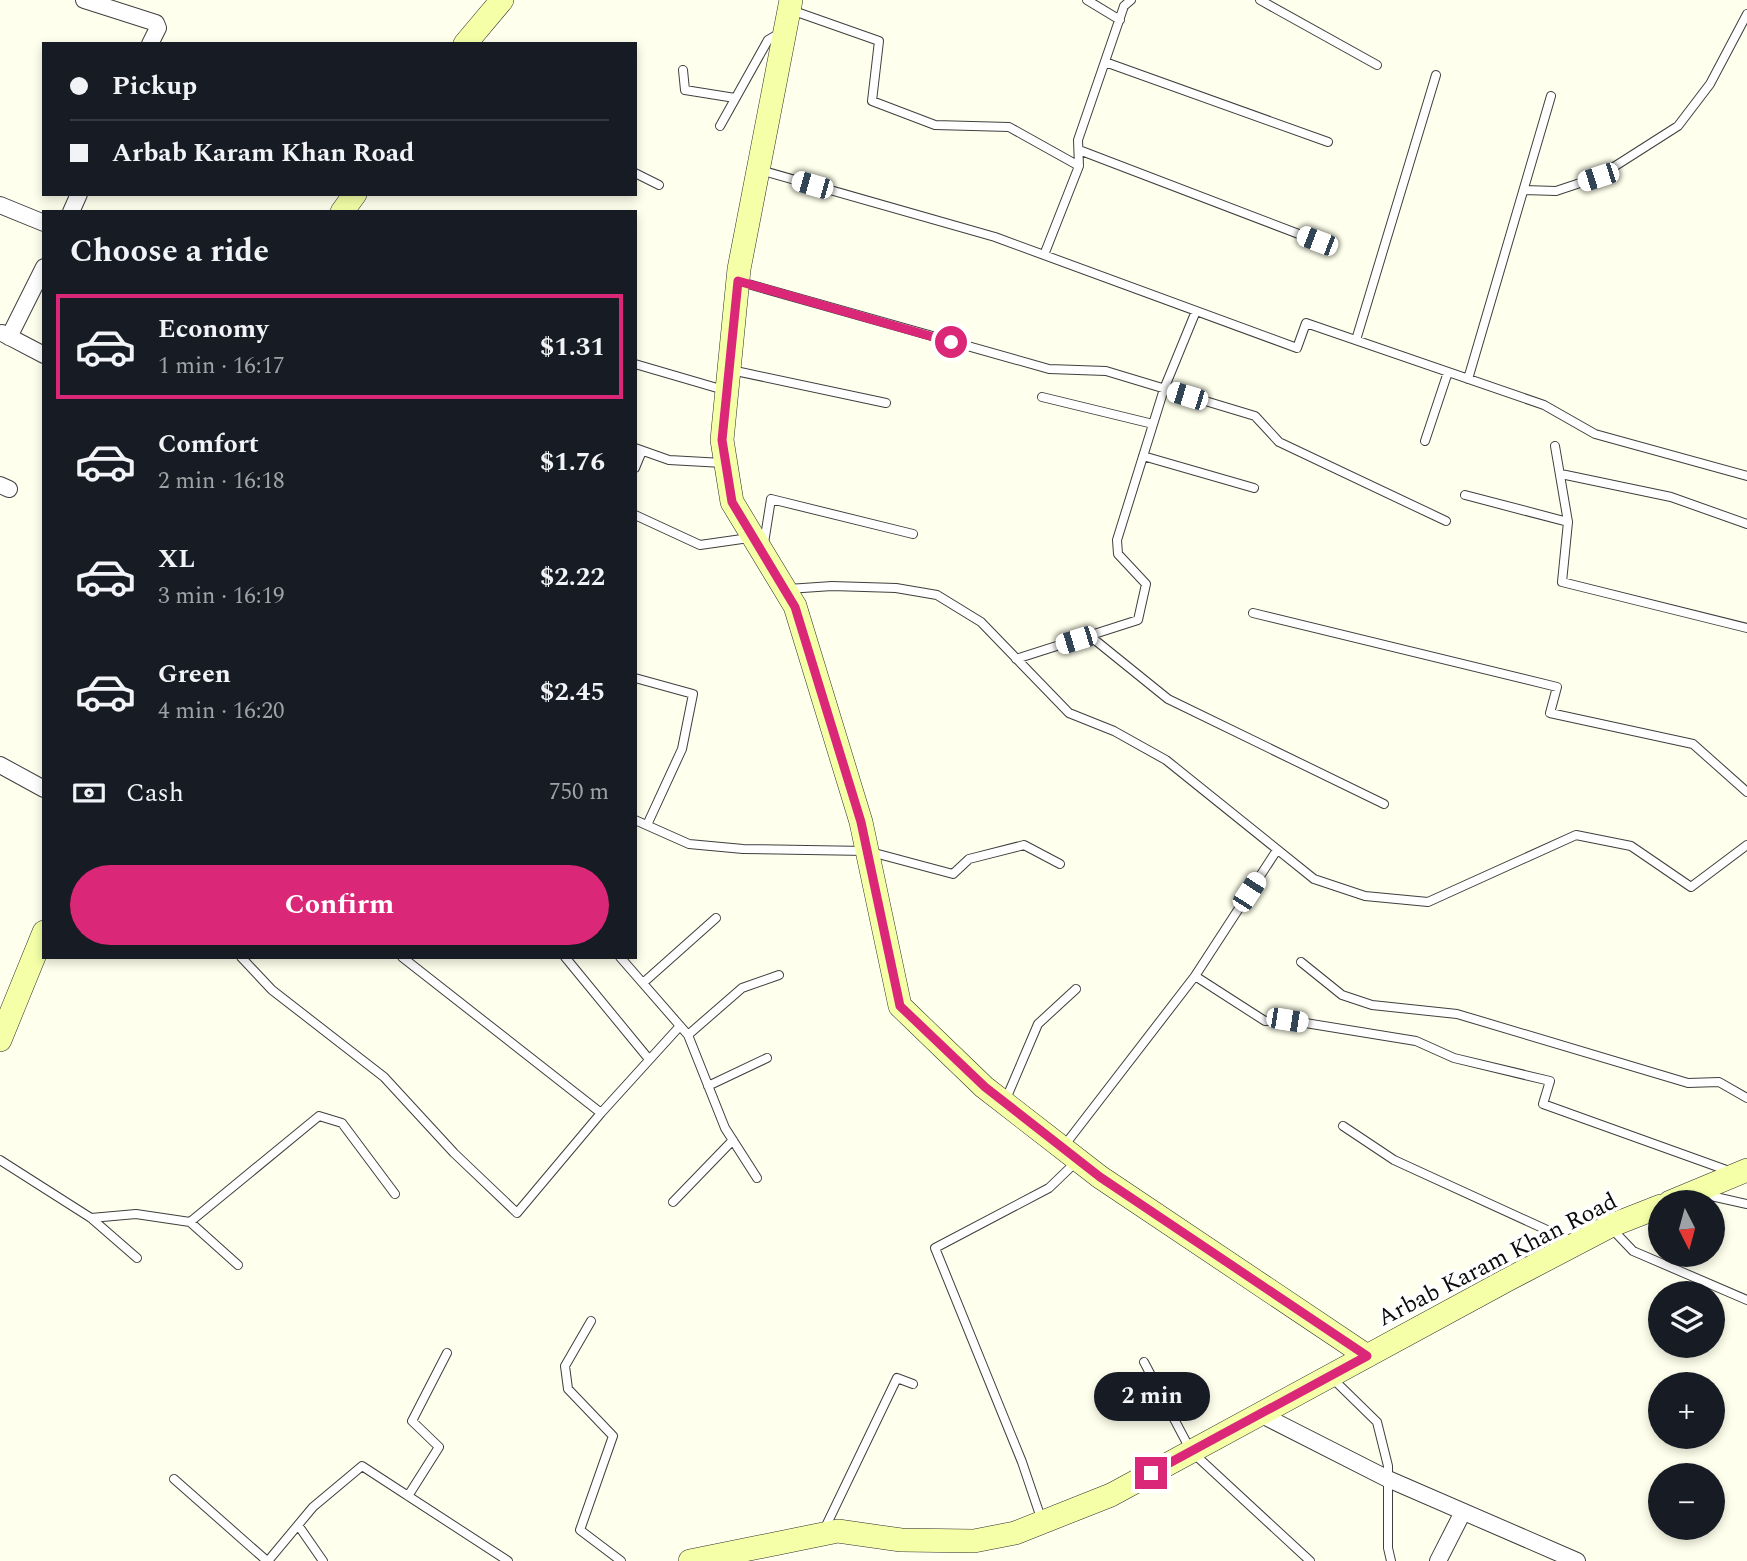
<!DOCTYPE html>
<meta charset="utf-8">
<style>
:root{--surface:#171b24;--page:#242831;--text:#f1f3f6;--muted:#9ea1a6;--line:#363941;--accent:#db2777}
body{margin:0;font-family:Spectral,serif;background:var(--page);color:var(--text);height:100vh;display:flex;flex-direction:column;font-size:26px;white-space:nowrap}
*{box-sizing:border-box;margin:0}
p{font-size:23px;color:var(--muted)}
.icon{flex:none;width:38px;height:38px;fill:none;stroke:currentColor;stroke-width:2;stroke-linecap:round;stroke-linejoin:round}
.map{position:relative;flex:1;overflow:hidden}
.sheet{position:absolute;left:42px;top:210px;width:595px;height:749px;display:flex;flex-direction:column;background:var(--surface);border-radius:0px;box-shadow:0 4px 10px #0003}
.sheet>*{flex:none}
.banner{position:absolute;left:42px;top:42px;width:595px;height:154px;border-radius:0px;box-shadow:0 4px 10px #0003;display:grid;align-content:center;height:154px;padding:0 28px;background:var(--surface)}
.needle{width:46px;rotate:174deg}
.controls{position:absolute;left:1648px;top:1190px;display:grid;gap:14px}
.controls a{display:grid;place-items:center;width:77px;height:77px;border-radius:50%;background:var(--surface);box-shadow:0 4px 10px #0003;font-size:35px}
.end{position:absolute;width:32px;height:32px;margin:-16px;border:9px solid #db2777;background:#fff;box-shadow:0 0 0 4px #fff}
.from{border-radius:50%}
.bubble{position:absolute;height:49px;border-radius:24px;background:var(--surface);box-shadow:0 4px 10px #0003;font-size:23px;font-weight:700;line-height:49px;text-align:center}
.car{position:absolute;width:21px;height:42px;margin:-21px -10px;border-radius:9px;box-shadow:0 0 5px 2px #0007;background:linear-gradient(#fff 24%,#345 0 40%,#fff 0 76%,#345 0 86%,#fff 0)}
.banner b{display:flex;align-items:center;gap:24px;height:66px;font-size:26px}
.banner b+b{border-top:2px solid var(--line)}
.banner i{width:18px;height:18px;background:var(--text)}
ul{padding:0;list-style:none}
li{display:flex;align-items:center;gap:21px;height:105px;margin:0 14px 10px;padding:0 14px;border:4px solid transparent;border-radius:0px}
li div{flex:1}
li b{display:block;font-size:26px}
li em{font-style:normal;font-weight:700}
li.selected{border-color:var(--accent)}
li>.icon{width:63px;height:63px;stroke-width:1.5}
h2{padding:0 28px;font-size:32px;line-height:84px}
.pay{display:flex;align-items:center;gap:18px;height:77px;padding:0 28px;font-size:26px}
.pay p{margin-inline-start:auto}
.action{display:flex;gap:14px;margin-top:auto;padding:14px 28px}
.action a{flex:1;height:80px;border-radius:42px;background:var(--accent);color:#fff;font-size:28px;font-weight:700;line-height:80px;text-align:center}
.map>svg:first-child{display:block}
.lines{fill:none;stroke-linecap:round;stroke-linejoin:round}
.lane-casing{stroke:#3f3f3f;stroke-width:10}
.street-casing{stroke:#3f3f3f;stroke-width:18}
.secondary-casing{stroke:#2e2e2e;stroke-width:24}
.lane{stroke:#fff;stroke-width:8}
.street{stroke:#fff;stroke-width:16}
.secondary{stroke:#f4ffa7;stroke-width:23}
.route{stroke:#db2777;stroke-width:9}
.labels{text-anchor:middle;stroke-width:7;stroke-linejoin:round;paint-order:stroke}
.street-label{font-size:24px;fill:#0c0c0c;stroke:#fff}
</style>
<div class="map">
<svg width="1747" height="1561" viewBox="0 0 1747 1561">
<rect width="100%" height="100%" fill="#feffec"/>
<g class="lines">
<g class="lane-casing">
<path id="lane" d="M1087 0 1120 20
M1260 0 1377 65
M791 10 879 41 872 101 935 125 1009 127 1079 166
M1105 62 1328 142
M683 70 685 90 735 98
M720 126 768 40 780 33
M1079 150 1317 241
M760 170 995 237 1297 348 1306 323 1544 405 1595 434 1747 476
M635 173 659 185
M1524 190 1556 191 1598 177 1678 126 1710 84 1747 14
M1044 255 1079 166 1078 140 1124 6 1131 0
M741 282 1049 369 1106 371 1255 416 1279 442 1446 521
M1356 340 1436 75
M635 364 724 390
M731 370 886 403
M1468 379 1551 96
M1042 397 1153 424
M1425 441 1448 372
M1555 446 1568 522 1562 582 1747 628
M635 448 669 460 723 463
M1143 456 1254 488
M635 468 642 451
M1561 474 1671 497 1747 524
M1465 495 1568 522
M635 515 700 545 749 538
M764 543 771 499 913 534
M788 589 832 586 896 588 937 595 981 622 1069 713 1114 731 1166 760 1314 879 1365 896 1428 902 1576 835 1631 846 1691 887 1747 845
M1253 613 1557 687 1550 713 1693 744 1747 792
M1090 636 1168 699 1384 804
M1016 659 1138 620 1146 584 1118 554 1117 540 1164 389 1196 311
M635 678 693 694 682 749 647 825
M635 820 689 844 743 849 867 851 953 874 969 859 1024 845 1060 864
M241 957 272 990 384 1077 454 1153 517 1213 601 1113 402 957
M565 957 648 1058
M620 957 688 1035 725 1128 757 1178
M1301 962 1342 995 1372 1005 1457 1014 1688 1083 1719 1082 1747 1098
M1195 976 1265 1021 1287 1020 1416 1041 1454 1058 1550 1081 1543 1104 1732 1172
M643 983 716 918
M688 1035 742 988 779 975
M708 1086 767 1058
M1006 1099 1038 1024 1076 989
M601 1113 680 1026
M1343 1126 1394 1160 1571 1241
M1064 1146 1195 976 1277 850
M0 1160 91 1218 137 1258
M1702 1194 1747 1204
M673 1202 733 1140
M91 1218 136 1214 190 1222 238 1265
M190 1222 319 1116 342 1123 395 1194
M1612 1229 1633 1251 1747 1300
M591 1321 565 1366 568 1389 613 1436 580 1530 621 1561
M1144 1362 1191 1451 1310 1561
M1332 1378 1377 1422 1388 1466V1548L1391 1561
M174 1479 267 1561
M408 1496 439 1447 412 1421 447 1353
M1042 1521 1022 1462 935 1248 1049 1188 1076 1162
M298 1525 323 1561
M824 1530 897 1378 913 1384
M268 1561 313 1507 362 1466 508 1561"/>
</g>
<g class="street-casing">
<path id="street" d="M84 0 156 23 158 28 150 44
M0 205 44 223
M71 212 79 194
M2 333 44 355
M9 337 44 267
M0 485 9 489
M0 765 44 789
M1260 1414 1388 1479 1577 1561
M1438 1561 1463 1512"/>
</g>
<g class="secondary-casing">
<path id="secondary" d="M791 0 739 269 722 440 732 502 795 606 861 822 900 1006 984 1087 1100 1177 1367 1356
M465 44 502 0
M342 212 355 194
M0 1040 44 932
M1670 1202 1747 1170
M690 1561 838 1531 901 1540 974 1541 1015 1533 1111 1495 1509 1279 1610 1226 1661 1206"/>
</g>
<use href="#lane" class="lane"/>
<use href="#street" class="street"/>
<use href="#secondary" class="secondary"/>
</g>
<g class="lines">
<path class="route" d="M951 342 738 281 722 440 732 502 795 607 861 822 900 1006 985 1087 1100 1177 1367 1356 1151 1473"/>
</g>
<g class="labels">
<g class="street-label">
<text transform="translate(1497 1259) rotate(-27)" y="8">Arbab Karam Khan Road</text>
</g>
</g>
</svg>
<div class="controls">
<a><svg class="needle" viewBox="-14 -14 28 28"><path d="M0-13l5 13h-10z" fill="#e53935"/><path d="M0 13l5-13h-10z" fill="#9ea1a6"/></svg></a>
<a><svg class="icon" aria-label="layers" viewBox="0 0 24 24"><path d="M12 4l9 5-9 5-9-5zM3 14l9 5 9-5"/></svg></a>
<a>+</a>
<a>−</a>
</div>
<i class="end from" style="left:951px;top:342px"></i>
<i class="end" style="left:1151px;top:1473px"></i>
<div class="bubble" style="left:1094px;top:1372px;width:116px">2 min</div>
<i class="car" style="left:1598px;top:177px;rotate:252deg"></i>
<i class="car" style="left:812px;top:185px;rotate:286deg"></i>
<i class="car" style="left:1317px;top:241px;rotate:291deg"></i>
<i class="car" style="left:1187px;top:396px;rotate:287deg"></i>
<i class="car" style="left:1076px;top:640px;rotate:253deg"></i>
<i class="car" style="left:1249px;top:892px;rotate:33deg"></i>
<i class="car" style="left:1287px;top:1020px;rotate:99deg"></i>
<div class="banner">
<b><i class="from"></i>Pickup</b>
<b><i></i>Arbab Karam Khan Road</b>
</div>
<section class="sheet">
<h2>Choose a ride</h2>
<ul>
<li class="selected"><svg class="icon" aria-label="car" viewBox="0 0 24 24"><path d="M5 17H2v-5l4-1 3-4h7l3 4 3 1v5h-3M9 17h6M6 11h13"/><circle cx="7" cy="17" r="2"/><circle cx="17" cy="17" r="2"/></svg><div><b>Economy</b><p>1 min · 16:17</p></div><em>$1.31</em></li>
<li><svg class="icon" aria-label="car" viewBox="0 0 24 24"><path d="M5 17H2v-5l4-1 3-4h7l3 4 3 1v5h-3M9 17h6M6 11h13"/><circle cx="7" cy="17" r="2"/><circle cx="17" cy="17" r="2"/></svg><div><b>Comfort</b><p>2 min · 16:18</p></div><em>$1.76</em></li>
<li><svg class="icon" aria-label="car" viewBox="0 0 24 24"><path d="M5 17H2v-5l4-1 3-4h7l3 4 3 1v5h-3M9 17h6M6 11h13"/><circle cx="7" cy="17" r="2"/><circle cx="17" cy="17" r="2"/></svg><div><b>XL</b><p>3 min · 16:19</p></div><em>$2.22</em></li>
<li><svg class="icon" aria-label="car" viewBox="0 0 24 24"><path d="M5 17H2v-5l4-1 3-4h7l3 4 3 1v5h-3M9 17h6M6 11h13"/><circle cx="7" cy="17" r="2"/><circle cx="17" cy="17" r="2"/></svg><div><b>Green</b><p>4 min · 16:20</p></div><em>$2.45</em></li>
</ul>
<div class="pay"><svg class="icon" aria-label="cash" viewBox="0 0 24 24"><path d="M3 7h18v10H3z"/><circle cx="12" cy="12" r="2"/></svg>Cash<p>750 m</p></div>
<div class="action"><a>Confirm</a></div>
</section>
</div>
